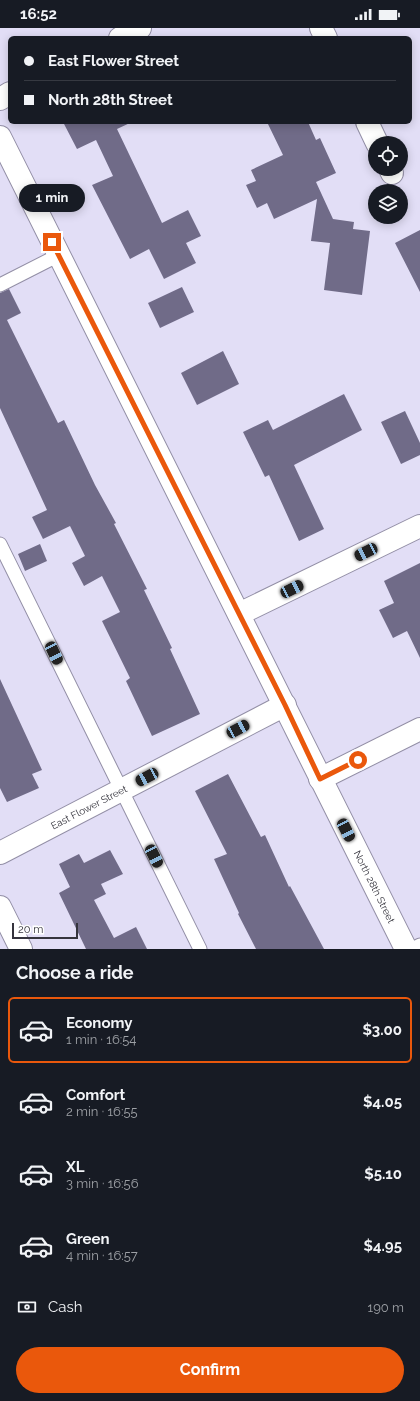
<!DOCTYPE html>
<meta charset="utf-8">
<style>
:root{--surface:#171b24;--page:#20242c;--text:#f1f3f6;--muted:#9ea1a6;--line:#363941;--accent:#ea580c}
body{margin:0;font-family:Raleway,sans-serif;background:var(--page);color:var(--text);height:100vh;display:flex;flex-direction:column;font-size:15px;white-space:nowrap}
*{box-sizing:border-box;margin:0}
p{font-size:13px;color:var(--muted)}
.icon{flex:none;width:22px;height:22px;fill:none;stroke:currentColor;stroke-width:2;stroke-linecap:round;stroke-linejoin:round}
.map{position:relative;height:921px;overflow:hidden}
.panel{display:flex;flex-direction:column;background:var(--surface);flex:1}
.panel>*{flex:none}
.top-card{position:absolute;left:8px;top:8px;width:404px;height:88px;border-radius:6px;box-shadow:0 2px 10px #0003;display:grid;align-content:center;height:88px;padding:0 16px;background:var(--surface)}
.fabs{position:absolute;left:368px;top:108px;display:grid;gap:8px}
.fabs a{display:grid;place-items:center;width:40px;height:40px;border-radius:50%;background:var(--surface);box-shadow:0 2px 10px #0003;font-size:20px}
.scale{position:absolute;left:12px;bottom:10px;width:66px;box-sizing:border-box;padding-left:4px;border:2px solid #35343d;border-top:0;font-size:11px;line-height:14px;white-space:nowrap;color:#35343d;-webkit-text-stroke:3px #fff;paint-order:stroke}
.end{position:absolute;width:18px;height:18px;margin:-9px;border:5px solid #ea580c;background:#fff;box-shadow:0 0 0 2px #fff}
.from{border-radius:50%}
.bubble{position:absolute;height:28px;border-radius:14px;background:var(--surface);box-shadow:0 2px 10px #0003;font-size:13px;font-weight:700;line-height:28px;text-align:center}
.car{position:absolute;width:12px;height:24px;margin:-12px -6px;border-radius:5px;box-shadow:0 0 3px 1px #0007;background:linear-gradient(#222 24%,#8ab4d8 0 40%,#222 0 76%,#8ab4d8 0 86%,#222 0)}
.top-card b{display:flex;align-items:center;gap:14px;height:38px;font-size:15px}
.top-card b+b{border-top:1px solid var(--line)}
.top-card i{width:10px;height:10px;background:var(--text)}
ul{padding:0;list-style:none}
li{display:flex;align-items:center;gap:12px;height:66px;margin:0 8px 6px;padding:0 8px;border:2px solid transparent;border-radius:6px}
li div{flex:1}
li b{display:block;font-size:15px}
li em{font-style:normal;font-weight:700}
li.on{border-color:var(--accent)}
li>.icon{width:36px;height:36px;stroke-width:1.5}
h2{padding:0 16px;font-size:18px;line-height:48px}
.pay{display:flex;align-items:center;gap:10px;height:44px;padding:0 16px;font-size:15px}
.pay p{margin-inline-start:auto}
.button{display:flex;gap:8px;margin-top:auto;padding:8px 16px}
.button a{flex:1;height:46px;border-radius:24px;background:var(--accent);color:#fff;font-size:16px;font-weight:700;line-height:46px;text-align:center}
.status{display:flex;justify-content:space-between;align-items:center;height:28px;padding:0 20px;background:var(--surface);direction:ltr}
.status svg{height:11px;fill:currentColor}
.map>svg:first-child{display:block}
.building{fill:#706b88}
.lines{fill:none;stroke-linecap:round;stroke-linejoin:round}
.lane-casing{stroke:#938fa6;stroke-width:15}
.street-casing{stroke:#938fa6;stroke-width:24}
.secondary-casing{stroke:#938fa6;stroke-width:24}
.lane{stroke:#fff;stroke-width:13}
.street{stroke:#fff;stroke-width:22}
.secondary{stroke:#fff;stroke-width:22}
.route{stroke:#ea580c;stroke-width:5}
.labels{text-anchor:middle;stroke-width:4;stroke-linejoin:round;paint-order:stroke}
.street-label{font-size:10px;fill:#35343d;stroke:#fff}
</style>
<div class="status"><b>16:52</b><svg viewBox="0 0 49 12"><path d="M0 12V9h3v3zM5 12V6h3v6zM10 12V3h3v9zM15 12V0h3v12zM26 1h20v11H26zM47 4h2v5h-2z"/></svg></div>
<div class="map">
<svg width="420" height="921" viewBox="0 0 420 921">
<rect width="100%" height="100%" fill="#e2def6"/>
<path class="building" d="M63 94H132L117 101 162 195 188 182 201 208 186 215 196 235 164 251 149 221 130 231 92 157 113 148 96 112 77 121Z
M267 94H308L316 112 320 110 336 145 316 154 333 191 354 194 353 201 370 203 362 267 324 262 330 215 311 213 317 171 274 191 267 175 257 180 246 157 256 153 251 142 283 127Z
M420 202V264L395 215Z
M182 259 194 284 160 300 148 275Z
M9 261 21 285 7 292 58 395 64 392 95 457 116 495 114 496 147 561 144 562 172 620 170 621 200 686 152 708 126 653 130 650 102 593 120 584 102 548 84 558 72 535 85 528 70 498 43 511 32 489 47 482 0 380V265Z
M223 323 239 356 197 377 181 345Z
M344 366 362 402 294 437 324 501 299 513 269 447 265 449 243 404 268 392 273 402Z
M405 383 420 415V427L401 436 381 394Z
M40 516 47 533 25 543 18 526Z
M420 535V630L407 603 393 610 379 582 394 575 384 553Z
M0 651 42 742 32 746 39 760 7 774 0 760Z
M228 746 261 809 265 807 289 859 290 858 324 921H256L238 886 239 885 214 831 227 826 195 763Z
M110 822 123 846 101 856 106 866 94 872 114 910 136 899 147 921H86L59 865 70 859 59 836 79 826 84 835Z"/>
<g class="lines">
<g class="lane-casing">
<path id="lane" d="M0 257 59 227
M0 516 200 921
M412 921 420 917"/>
</g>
<g class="street-casing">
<g id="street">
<path d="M321 0 326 10"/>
<path d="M120 10 140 0"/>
<path d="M0 71 10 65"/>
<path d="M367 94 377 115"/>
<path d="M390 141 392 145"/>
<path d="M239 586 420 498"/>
<path d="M320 751 420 701"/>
<path id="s1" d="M0 825 285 677"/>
<path d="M0 879 21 921"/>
</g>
</g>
<g class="secondary-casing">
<g id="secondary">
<path id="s2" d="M0 109 406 921"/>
</g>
</g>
<use href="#lane" class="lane"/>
<use href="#street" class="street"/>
<use href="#secondary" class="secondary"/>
</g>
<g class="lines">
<path class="route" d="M52 214 285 677 320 751 358 732"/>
</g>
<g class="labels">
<g class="street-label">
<text dy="4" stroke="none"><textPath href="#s1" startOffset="100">East Flower Street</textPath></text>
<text dy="4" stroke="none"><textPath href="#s2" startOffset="838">North 28th Street</textPath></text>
</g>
</g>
</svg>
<div class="fabs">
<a><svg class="icon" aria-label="locate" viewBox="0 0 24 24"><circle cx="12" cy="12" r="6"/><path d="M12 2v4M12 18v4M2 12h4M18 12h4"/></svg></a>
<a><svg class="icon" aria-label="layers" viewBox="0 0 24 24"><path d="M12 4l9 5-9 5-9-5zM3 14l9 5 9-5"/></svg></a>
</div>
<div class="scale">20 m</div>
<i class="end from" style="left:358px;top:732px"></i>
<i class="end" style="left:52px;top:214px"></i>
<div class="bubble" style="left:19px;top:156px;width:66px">1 min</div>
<i class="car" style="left:366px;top:524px;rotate:244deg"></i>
<i class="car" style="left:292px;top:561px;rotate:64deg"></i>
<i class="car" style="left:54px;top:625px;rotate:154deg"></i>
<i class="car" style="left:238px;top:701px;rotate:62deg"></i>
<i class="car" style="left:147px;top:749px;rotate:242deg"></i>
<i class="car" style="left:346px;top:802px;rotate:153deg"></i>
<i class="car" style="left:154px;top:828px;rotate:153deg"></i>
<div class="top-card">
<b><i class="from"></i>East Flower Street</b>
<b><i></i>North 28th Street</b>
</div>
</div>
<section class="panel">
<h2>Choose a ride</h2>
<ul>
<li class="on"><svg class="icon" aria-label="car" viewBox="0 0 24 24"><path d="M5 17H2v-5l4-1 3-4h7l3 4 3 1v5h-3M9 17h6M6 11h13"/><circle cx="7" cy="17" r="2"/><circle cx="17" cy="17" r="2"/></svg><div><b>Economy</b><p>1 min · 16:54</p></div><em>$3.00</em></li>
<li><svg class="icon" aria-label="car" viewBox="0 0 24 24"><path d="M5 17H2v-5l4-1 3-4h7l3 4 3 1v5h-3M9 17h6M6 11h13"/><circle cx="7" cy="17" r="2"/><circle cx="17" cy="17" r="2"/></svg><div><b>Comfort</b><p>2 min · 16:55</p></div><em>$4.05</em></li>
<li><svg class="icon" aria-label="car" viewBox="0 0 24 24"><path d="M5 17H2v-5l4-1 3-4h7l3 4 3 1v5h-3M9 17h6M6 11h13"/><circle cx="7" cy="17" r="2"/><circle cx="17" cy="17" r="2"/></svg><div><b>XL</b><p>3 min · 16:56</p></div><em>$5.10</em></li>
<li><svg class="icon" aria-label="car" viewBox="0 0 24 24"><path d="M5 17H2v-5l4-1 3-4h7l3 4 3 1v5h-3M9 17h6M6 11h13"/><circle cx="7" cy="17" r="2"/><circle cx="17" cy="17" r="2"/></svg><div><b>Green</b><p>4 min · 16:57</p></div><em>$4.95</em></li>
</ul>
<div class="pay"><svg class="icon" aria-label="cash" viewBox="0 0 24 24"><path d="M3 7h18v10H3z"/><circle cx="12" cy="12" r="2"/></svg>Cash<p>190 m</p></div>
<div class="button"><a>Confirm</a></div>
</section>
